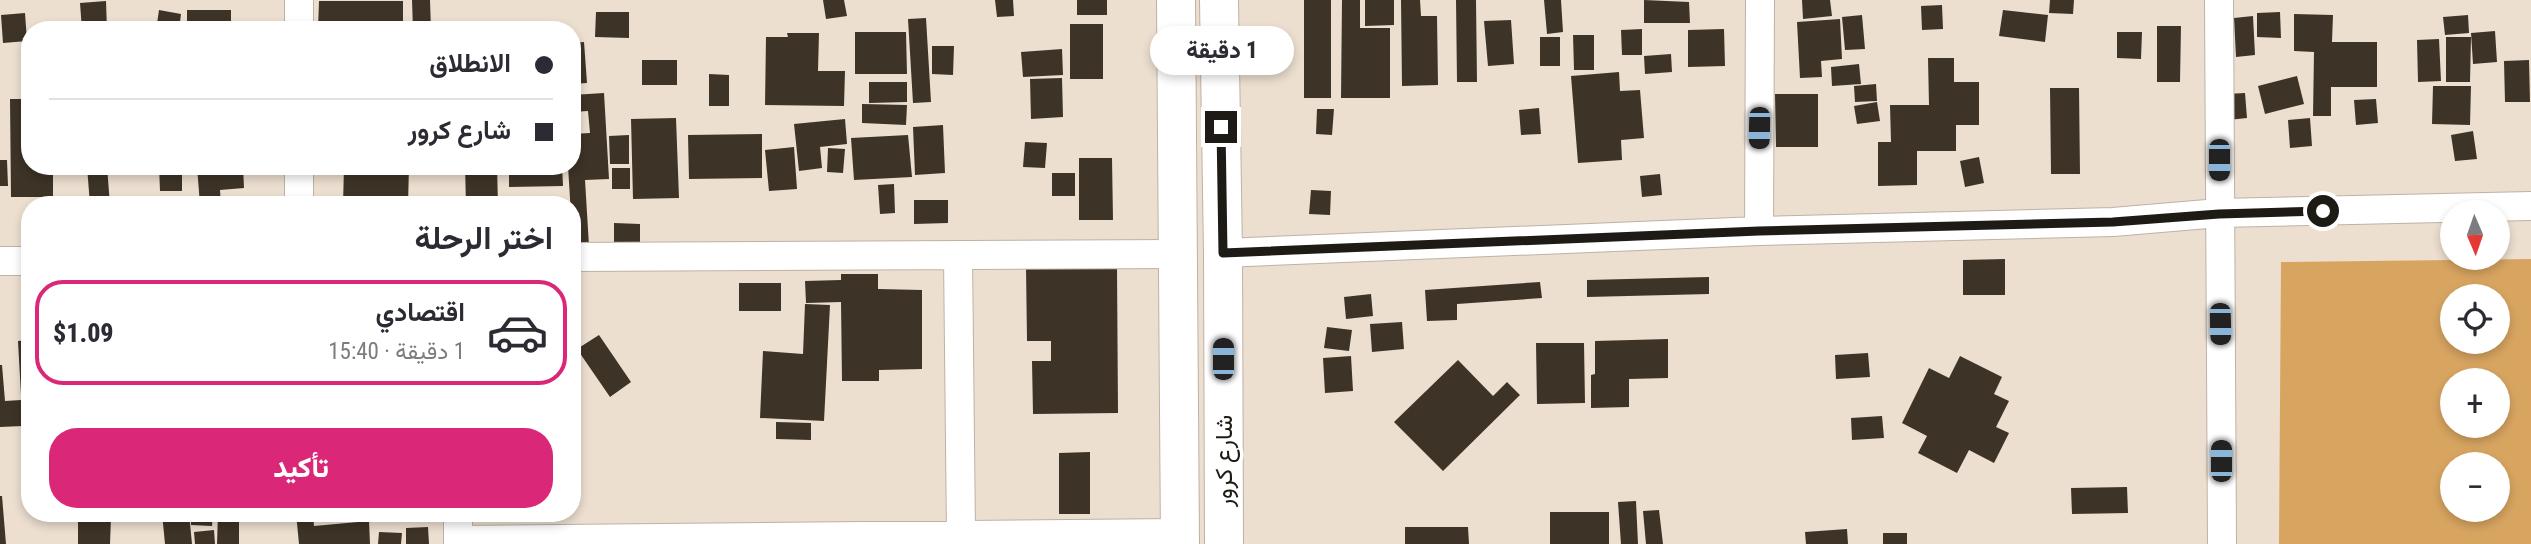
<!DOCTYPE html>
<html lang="ar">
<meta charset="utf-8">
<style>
:root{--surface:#fff;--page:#f2f2f3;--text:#2b2b33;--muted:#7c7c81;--line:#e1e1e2;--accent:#db2777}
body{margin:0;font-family:"Roboto Condensed",Vazirmatn,sans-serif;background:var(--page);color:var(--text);direction:rtl;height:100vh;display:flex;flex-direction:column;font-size:26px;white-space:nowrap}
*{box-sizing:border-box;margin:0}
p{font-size:23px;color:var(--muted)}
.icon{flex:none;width:38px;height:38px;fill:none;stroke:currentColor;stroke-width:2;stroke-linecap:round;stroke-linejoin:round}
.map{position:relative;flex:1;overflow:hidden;direction:ltr}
.drawer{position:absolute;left:21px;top:196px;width:560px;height:326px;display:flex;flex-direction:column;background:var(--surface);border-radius:28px;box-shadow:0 4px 10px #0003;direction:rtl}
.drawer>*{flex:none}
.hud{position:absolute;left:21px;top:21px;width:560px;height:154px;border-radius:28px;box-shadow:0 4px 10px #0003;direction:rtl;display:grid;align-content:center;height:154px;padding:0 28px;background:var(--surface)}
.needle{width:46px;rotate:178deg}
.controls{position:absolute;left:2440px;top:200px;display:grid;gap:14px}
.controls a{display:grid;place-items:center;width:70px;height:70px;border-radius:50%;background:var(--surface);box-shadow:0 4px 10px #0003;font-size:35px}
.end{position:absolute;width:32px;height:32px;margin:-16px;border:9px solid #1e1a15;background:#fff;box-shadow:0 0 0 4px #fff}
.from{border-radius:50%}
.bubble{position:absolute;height:49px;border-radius:24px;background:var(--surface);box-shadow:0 4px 10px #0003;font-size:23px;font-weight:800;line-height:49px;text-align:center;direction:rtl}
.car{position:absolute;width:21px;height:42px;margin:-21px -10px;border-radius:9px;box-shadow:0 0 5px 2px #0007;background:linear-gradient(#222 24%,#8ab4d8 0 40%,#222 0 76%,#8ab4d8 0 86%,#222 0)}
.hud b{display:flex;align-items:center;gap:24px;height:66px;font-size:26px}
.hud b+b{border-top:2px solid var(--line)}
.hud i{width:18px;height:18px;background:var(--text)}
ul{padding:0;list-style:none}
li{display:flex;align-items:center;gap:21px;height:105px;margin:0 14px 10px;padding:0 14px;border:4px solid var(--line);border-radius:28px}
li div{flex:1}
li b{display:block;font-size:26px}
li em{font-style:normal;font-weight:800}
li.selected{border-color:var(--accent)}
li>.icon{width:63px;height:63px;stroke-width:1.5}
h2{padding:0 28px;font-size:32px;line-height:84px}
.primary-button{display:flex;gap:14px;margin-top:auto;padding:14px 28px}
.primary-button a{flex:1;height:80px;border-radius:28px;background:var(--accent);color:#fff;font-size:28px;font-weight:800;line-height:80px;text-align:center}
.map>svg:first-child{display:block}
.green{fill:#d8a561;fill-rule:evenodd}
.building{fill:#3d3327}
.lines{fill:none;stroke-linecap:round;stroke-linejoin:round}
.street-casing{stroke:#beb2a4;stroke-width:30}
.secondary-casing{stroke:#beb2a4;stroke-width:40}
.street{stroke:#fff;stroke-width:28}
.secondary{stroke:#fff;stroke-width:38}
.route{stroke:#1e1a15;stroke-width:9}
.labels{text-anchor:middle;stroke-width:7;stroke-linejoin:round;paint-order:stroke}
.street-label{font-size:24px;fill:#1e1a15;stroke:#fff}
</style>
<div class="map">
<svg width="2531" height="544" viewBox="0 0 2531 544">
<rect width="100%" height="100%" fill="#ecdfd0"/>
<path class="green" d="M2531 259V544H2279L2281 262ZM2452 296H2497V341H2452ZM2452 380H2497V425H2452ZM2452 464H2497V509H2452Z"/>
<path class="building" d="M412 0H430L431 30H413Z
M823 0H844L847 16 826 19Z
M995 0H1013L1014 16 997 17Z
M1077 0H1107V15H1077Z
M1304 0H1331V98H1304Z
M1342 0H1360V28H1390V98H1341Z
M1365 0H1394V25L1365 26Z
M1401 0H1420L1421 16H1437L1438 85 1402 86Z
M1456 0H1476L1477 82H1457Z
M1544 0H1561L1563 32 1547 34Z
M1644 0 1689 2 1690 23H1644Z
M1802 0H1830L1832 16 1803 19Z
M2050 0H2074L2073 14 2049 13Z
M106 1 107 30H82L80 3Z
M319 1H403V30H318Z
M1942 5 1943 29 1922 30 1921 6Z
M159 10 181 14 179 30H156Z
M187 10H231V29H187Z
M2003 10 2048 15 2045 42 1999 36Z
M596 12H629V38L595 37Z
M2280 12 2281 38 2257 37V13Z
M25 13 27 41 3 43 1 15Z
M2294 14 2333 15 2332 42H2377V87H2331V116H2313L2314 52 2294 51Z
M1862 15 1865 49 1845 50 1842 17Z
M2468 15 2469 33 2445 35 2443 17Z
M2253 16 2255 55 2236 57 2234 18Z
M926 18 931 102 913 103 908 19Z
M1840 19 1842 59 1821 61 1822 77 1800 78 1797 22Z
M1511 20 1514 64 1488 66 1484 21Z
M1070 24H1103V79H1070Z
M2157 26H2181L2180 82H2157Z
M1642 29V55H1622L1621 30Z
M1724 29 1725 66 1688 67V30Z
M2495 31 2497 62 2473 64 2471 33Z
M855 32H906L907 74H855Z
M2117 32H2142L2141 59 2117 58Z
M787 33H819L818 71H845L844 106 765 105 766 37H788Z
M1573 35H1594V70H1574Z
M1540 37H1560V66H1540Z
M2446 37H2471L2470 82H2446Z
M2439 39 2441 81 2418 82 2417 40Z
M584 42 587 83 572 84V43Z
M932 46H954L953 75 932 74Z
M1062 49 1063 75 1023 77 1021 52Z
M1671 54 1672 72 1645 74 1644 56Z
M1928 58H1954V82H1979V125H1956V151H1917V185L1878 186V142H1891L1890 105H1929Z
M642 60H677V85H642Z
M2529 60 2530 102H2505L2504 61Z
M1859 64 1861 84 1832 86 1831 67Z
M1619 72 1620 91 1640 90 1644 138 1621 140 1622 160 1578 163 1571 76Z
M709 74 729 75V106H709Z
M2297 76 2304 104 2265 114 2258 86Z
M1062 78 1063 117 1031 119 1030 79Z
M869 82H907V102L869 103Z
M1876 84 1877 101 1855 102 1854 86Z
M2433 86H2471L2470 125 2432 124Z
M2050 88H2079L2080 174H2051Z
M604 93 609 179 585 180 589 246 573 247 568 166H572V134L590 133 588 111 572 112V95Z
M2245 93 2247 118 2228 120 2226 94Z
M1775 94H1818V147H1776Z
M10 99H30V166H53V197H11Z
M2376 99 2378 123 2356 125 2354 100Z
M1877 102 1880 121 1857 124 1854 106Z
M862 104 907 105 906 125 862 123Z
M1539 108 1541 134 1521 135 1519 110Z
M1317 109H1334L1332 135 1316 134Z
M676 118 679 198 633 199 631 119Z
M2310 118 2312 146 2290 148 2288 120Z
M845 119 847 144 820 147 822 168 799 171 794 124Z
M943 125 945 173 915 175 913 127Z
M2473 131 2477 159 2455 161 2451 135Z
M762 134V178L689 179 688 135Z
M629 135V164H610L609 136Z
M908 135 912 177 854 180 851 138Z
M1025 142 1047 143 1045 168 1023 167Z
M794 147 797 189 769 191 765 150Z
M828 148 845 149 843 173 827 172Z
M1979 157 1984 183 1965 187 1960 161Z
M1079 158H1112L1113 220H1079Z
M0 160H7L8 186H0Z
M87 166H107L110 205H90Z
M159 166H182V191H160Z
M197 166H243L244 188 220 190 221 205H200Z
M344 166H409L408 205H343Z
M465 166H497L498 205H466Z
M509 166H562L563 186 509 187Z
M612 168H630V189H612Z
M1052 173H1075V196H1052Z
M1660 174 1662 195 1642 197 1640 176Z
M894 184 895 213 880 214 878 185Z
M1311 190 1331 191 1330 215 1309 214Z
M914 200H948V223L914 224Z
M614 223 640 224V247H614Z
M2005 259V295H1963V260Z
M1026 267H1117L1118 413 1033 414 1032 361H1051V341H1027Z
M841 274H878V289L922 290V369L879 370V381H842L841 302 806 303 805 281 841 280Z
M1709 277V294L1587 297V280Z
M1540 282 1542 298 1457 304V320L1427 321 1425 290Z
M739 283H781V311H739Z
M1371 294 1373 316 1346 319 1344 297Z
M805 304 830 305 824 421 760 418 763 351 803 354Z
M1402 322 1404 349 1372 352 1370 324Z
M1327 327 1352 330 1349 351 1324 348Z
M599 335 631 382 610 397 577 349Z
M1668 339V378L1629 379V407L1591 408V375L1595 374V341Z
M30 340V395H21L18 341Z
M1536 343H1584L1585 403 1537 404Z
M1868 353 1870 377 1836 379 1835 355Z
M1351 356 1353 391 1325 393 1323 358Z
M1960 356 2002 377 1994 394 2009 401 1996 427 2009 433 1994 463 1969 450 1957 473 1918 453 1927 436 1902 423 1929 368 1949 378Z
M1458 360 1493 396 1507 382 1520 395 1443 471 1394 422Z
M0 365H2L5 401 21 400 23 426 0 427Z
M1882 416 1884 438 1852 440 1851 418Z
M776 422 811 423V440L776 439Z
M1090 452V514H1059V453Z
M2127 487 2128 513 2072 514 2071 488Z
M0 496H2L6 544H0Z
M1636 501 1638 544H1621L1618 502Z
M1659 510 1663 544H1646L1643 511Z
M1550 512H1609V544H1550Z
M162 513H189L192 544H165Z
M191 513H213L212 526 191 525Z
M218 513H239V544H217Z
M296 513H313L314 526 369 521 370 544H299Z
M78 517H111L110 544H78Z
M428 527 429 544H406V528Z
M1405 527H1468L1469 544H1405Z
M1847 529 1848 544H1806L1805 532Z
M214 530 215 544H195L194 532Z
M379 532 402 533 401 544H378Z
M1883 533H1907V544H1883Z"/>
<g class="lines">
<g class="street-casing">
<path id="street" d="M299 0V30
M2219 0 2222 544
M299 166V205
M1759 231 1760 0
M1223 253 1759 231 2113 222 2219 213 2531 206
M958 255 961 535
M572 257 1177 254
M0 261H30
M458 540 1180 533
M458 544V513"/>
</g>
<g class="secondary-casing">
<path id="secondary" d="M1176 0 1180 544
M1219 0 1223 253 1224 544"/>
</g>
<use href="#street" class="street"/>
<use href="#secondary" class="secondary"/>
</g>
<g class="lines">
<path class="route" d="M1221 127 1223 253 1759 231 2113 222 2219 214 2323 211"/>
</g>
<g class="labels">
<g class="street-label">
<text transform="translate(1224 461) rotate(-90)" y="8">شارع كرور</text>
</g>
</g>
</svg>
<div class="controls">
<a><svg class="needle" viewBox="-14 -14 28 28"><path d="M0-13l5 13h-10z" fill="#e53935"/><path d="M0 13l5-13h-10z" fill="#7c7c81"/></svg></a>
<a><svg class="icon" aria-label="locate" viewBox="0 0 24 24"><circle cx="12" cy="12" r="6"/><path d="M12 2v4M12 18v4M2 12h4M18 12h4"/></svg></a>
<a>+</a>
<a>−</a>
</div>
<i class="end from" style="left:2323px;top:211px"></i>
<i class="end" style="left:1221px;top:127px"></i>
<div class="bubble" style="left:1150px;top:26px;width:144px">1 دقيقة</div>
<i class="car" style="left:1759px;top:128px;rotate:181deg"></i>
<i class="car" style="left:2219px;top:160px;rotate:180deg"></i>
<i class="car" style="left:2220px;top:324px;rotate:179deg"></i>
<i class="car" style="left:1223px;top:359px;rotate:0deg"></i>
<i class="car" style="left:2221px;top:461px;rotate:0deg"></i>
<div class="hud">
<b><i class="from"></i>الانطلاق</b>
<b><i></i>شارع كرور</b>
</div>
<section class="drawer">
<h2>اختر الرحلة</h2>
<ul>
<li class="selected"><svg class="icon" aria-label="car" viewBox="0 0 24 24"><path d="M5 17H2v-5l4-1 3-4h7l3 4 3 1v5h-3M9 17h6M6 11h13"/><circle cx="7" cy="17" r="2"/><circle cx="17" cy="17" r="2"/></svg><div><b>اقتصادي</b><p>1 دقيقة · 15:40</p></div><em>$1.09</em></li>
</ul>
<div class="primary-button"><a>تأكيد</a></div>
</section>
</div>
